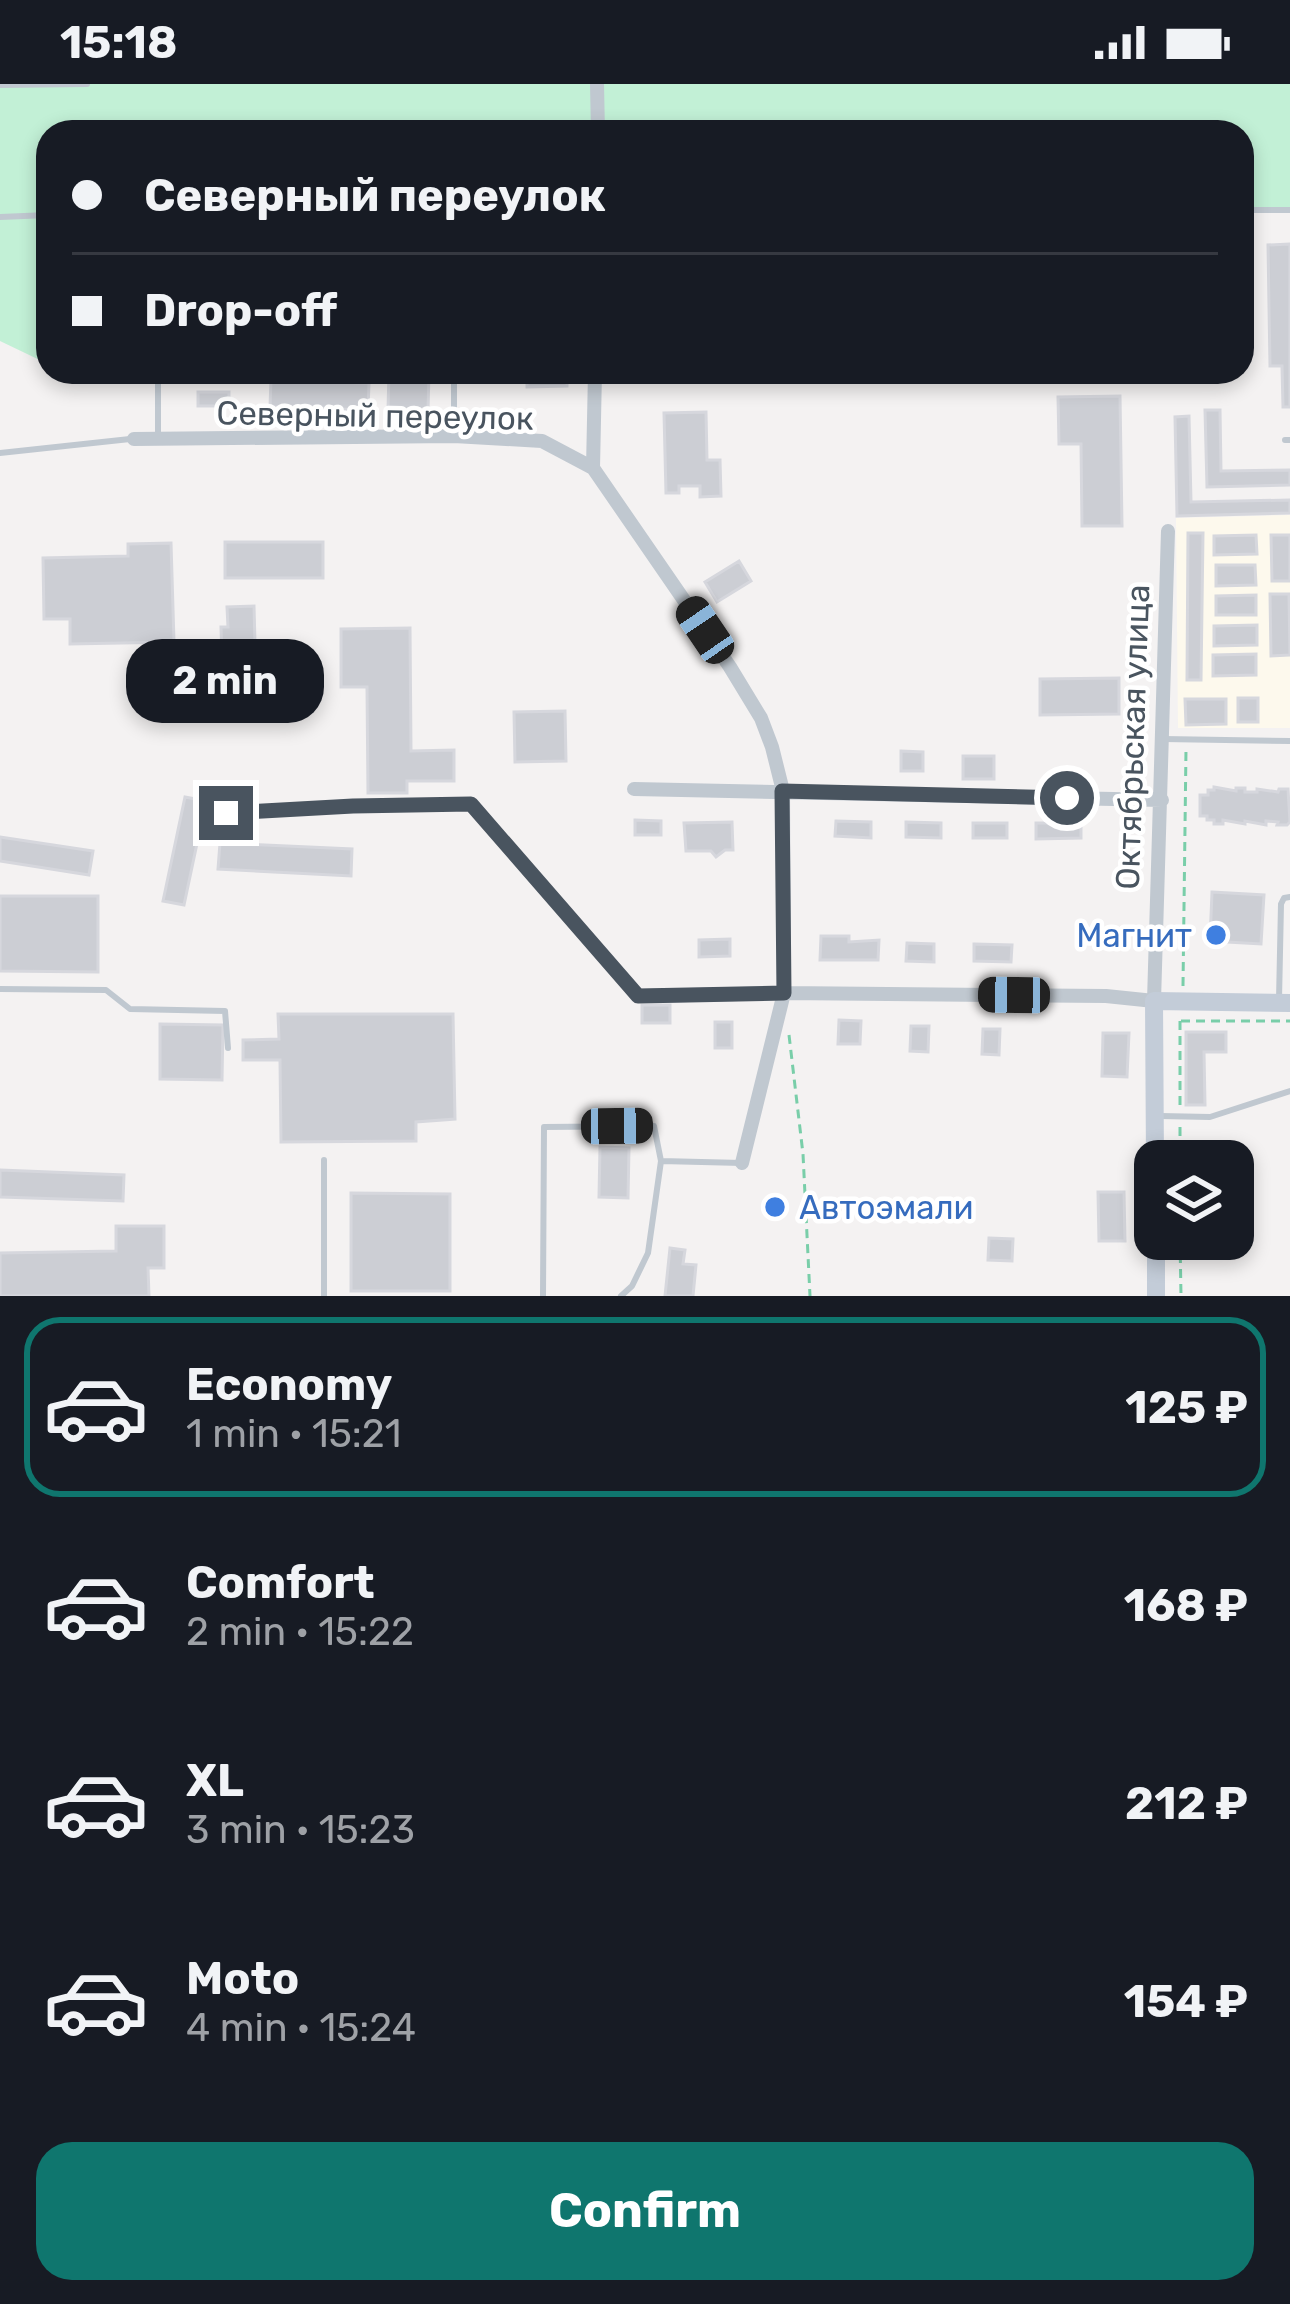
<!DOCTYPE html>
<meta charset="utf-8">
<style>
:root{--surface:#171b24;--page:#20242c;--text:#f1f3f6;--muted:#9ea1a6;--line:#363941;--accent:#0f766e}
body{margin:0;font-family:Rubik,sans-serif;background:var(--page);color:var(--text);height:100vh;display:flex;flex-direction:column;font-size:45px;white-space:nowrap}
*{box-sizing:border-box;margin:0}
p{font-size:39px;color:var(--muted)}
.icon{flex:none;width:66px;height:66px;fill:none;stroke:currentColor;stroke-width:2;stroke-linecap:round;stroke-linejoin:round}
.map{position:relative;height:1212px;overflow:hidden}
.sheet{display:flex;flex-direction:column;background:var(--surface);flex:1}
.sheet>*{flex:none}
.guide{position:absolute;left:36px;top:36px;width:1218px;height:264px;border-radius:36px;box-shadow:0 6px 18px #0003;display:grid;align-content:center;height:264px;padding:0 36px;background:var(--surface)}
.tools{position:absolute;left:1134px;top:1056px;display:grid;gap:24px}
.tools a{display:grid;place-items:center;width:120px;height:120px;border-radius:24px;background:var(--surface);box-shadow:0 6px 18px #0003;font-size:60px}
.end{position:absolute;width:54px;height:54px;margin:-27px;border:15px solid #49545f;background:#fff;box-shadow:0 0 0 6px #fff}
.from{border-radius:50%}
.bubble{position:absolute;height:84px;border-radius:36px;background:var(--surface);box-shadow:0 6px 18px #0003;font-size:39px;font-weight:700;line-height:84px;text-align:center}
.car{position:absolute;width:36px;height:72px;margin:-36px -18px;border-radius:15px;box-shadow:0 0 9px 3px #0007;background:linear-gradient(#222 24%,#8ab4d8 0 40%,#222 0 76%,#8ab4d8 0 86%,#222 0)}
.guide b{display:flex;align-items:center;gap:42px;height:114px;font-size:45px}
.guide b+b{border-top:3px solid var(--line)}
.guide i{width:30px;height:30px;background:var(--text)}
ul{padding:21px 0 0;list-style:none}
li{display:flex;align-items:center;gap:36px;height:180px;margin:0 24px 18px;padding:0 12px;border:6px solid transparent;border-radius:36px}
li div{flex:1}
li b{display:block;font-size:45px}
li em{font-style:normal;font-weight:700}
li.current{border-color:var(--accent)}
li>.icon{width:108px;height:108px;stroke-width:1.5}
.cta{display:flex;gap:24px;margin-top:auto;padding:24px 36px}
.cta a{flex:1;height:138px;border-radius:36px;background:var(--accent);color:#fff;font-size:48px;font-weight:700;line-height:138px;text-align:center}
.status{display:flex;justify-content:space-between;align-items:center;height:84px;padding:0 60px;background:var(--surface);direction:ltr}
.status svg{height:33px;fill:currentColor}
.map>svg:first-child{display:block}
.commercial{fill:#fdf9ed}
.green{fill:#c2f0d6}
.building{fill:#ccced4;stroke:#d6d7dd;stroke-width:3}
.lines{fill:none;stroke-linecap:round;stroke-linejoin:round}
.path{stroke:#79cea9;stroke-width:3;stroke-dasharray:9 6;stroke-linecap:butt}
.service{stroke:#c0c8d0;stroke-width:6}
.minor{stroke:#c0c8d0;stroke-width:14}
.secondary{stroke:#c3ccd8;stroke-width:18}
.route{stroke:#49545f;stroke-width:15}
.shop-dot{fill:#3f7fe0;stroke:#fff;stroke-width:4.5}
.labels{text-anchor:middle;stroke-width:9;stroke-linejoin:round;paint-order:stroke}
.street-label{font-size:33px;fill:#49545f;stroke:#fff}
.shop-label{font-size:33px;fill:#366cbe;stroke:#fff;text-anchor:end}
</style>
<div class="status"><b>15:18</b><svg viewBox="0 0 49 12"><path d="M0 12V9h3v3zM5 12V6h3v6zM10 12V3h3v9zM15 12V0h3v12zM26 1h20v11H26zM47 4h2v5h-2z"/></svg></div>
<div class="map">
<svg width="1290" height="1212" viewBox="0 0 1290 1212">
<rect width="100%" height="100%" fill="#f4f2f2"/>
<path class="commercial" d="M1290 431V644H1178L1176 434Z"/>
<path class="green" d="M0 0H1290V126H1242V48H48V280L0 257Z"/>
<path class="building" d="M1242 139H1246L1248 246H1242Z
M1290 160V323H1283L1282 282H1270L1268 161Z
M389 288H429L428 327 388 326Z
M527 288H567V302L527 303Z
M271 296 369 299 368 326 270 323Z
M198 308H229V322H198Z
M1120 312 1122 442H1082L1081 360H1059L1058 313Z
M1205 326H1220L1221 387 1290 386V401L1207 403Z
M706 328 707 376H720L721 412 700 413V402H679V409H666L664 329Z
M1189 332 1191 418 1290 416V429L1177 432 1175 333Z
M1188 449H1203L1201 596H1187Z
M1256 451 1257 470 1214 471V452Z
M1271 451H1290V497H1272Z
M225 458H323V494H225Z
M171 459 174 558 70 560V535H44L43 474 128 472V460Z
M739 477 751 497 717 518 705 498Z
M1216 481H1255L1256 501 1216 502Z
M1270 510H1289L1290 571 1271 572Z
M1256 511V531H1216V512Z
M254 522 255 559H247V575L222 576 221 543H228L227 523Z
M1257 541V561L1214 562V542Z
M410 544 411 667 454 666V697H407V709H368L367 603H341V545Z
M1256 570V591L1213 592V571Z
M1119 594V630L1040 631V595Z
M1238 614H1258V638H1238Z
M1185 615H1226V640L1186 641Z
M565 627 566 677 515 678 514 628Z
M901 667 923 668V687H901Z
M963 672H994V695H963Z
M1214 703 1236 707V704H1245V708H1257V705L1278 708 1279 705H1288L1290 738 1287 741H1277L1278 738 1266 737V741L1245 737V740L1223 736V740H1214V736H1207V732H1200V711H1208V706H1214Z
M185 713 206 717 184 821 163 817Z
M635 736 661 737V751H635Z
M836 737 871 738V754L835 752Z
M732 738 733 766H725L716 773 711 767H686L684 739Z
M906 738 941 739V754L906 753Z
M973 739H1007V754H973Z
M1036 739H1081V754L1036 755Z
M0 753 93 767 89 791 0 777Z
M220 759 352 765 351 792 218 785Z
M1212 808 1264 811 1261 860 1210 857Z
M0 812H98V888L0 887Z
M821 852H849V858L879 856 878 876H820Z
M730 855V872L699 873V856Z
M907 859 934 860V878L906 877Z
M974 860 1012 861 1011 878 974 877Z
M642 921H670V939H642Z
M278 930H453L455 1035 416 1038V1057L281 1058 280 976H243V956L279 955Z
M839 936 861 937 860 960H838Z
M715 938H732V964H715Z
M160 940 223 941 222 996 160 995Z
M911 942H929L928 968 910 967Z
M983 945H1000L999 971 982 970Z
M1186 948H1226V968H1204L1205 1021H1186Z
M1103 949H1129L1127 993 1102 992Z
M600 1063 629 1064 628 1114 599 1113Z
M0 1086 124 1091 123 1117 0 1113Z
M1098 1108H1124L1125 1157H1099Z
M351 1109 450 1110V1207H351Z
M116 1142H164V1184H148L149 1212H0V1169L116 1167Z
M989 1154 1013 1155 1012 1177 988 1176Z
M670 1164 685 1166 683 1180 696 1181 693 1212H665Z"/>
<g class="lines">
<path class="path" d="M1183 902 1186 665
M1181 937H1290
M789 951 803 1070 810 1212
M1180 1021V935
M1180 1043V1077
M1180 1155 1181 1212"/>
<path class="service" d="M0 1 87 0
M1242 126H1290
M0 133 48 131
M158 288V354
M454 350V288
M1285 356H1290
M0 369 130 355
M1163 655 1290 657
M225 729 353 722 471 720 638 912
M0 905 106 906 130 925 225 927 228 964
M1279 916 1281 820 1284 814 1290 813
M1160 1032 1210 1033 1290 1007
M661 1077 742 1079
M324 1212V1076
M543 1212 544 1043 654 1042 661 1077 648 1169 632 1202 621 1212"/>
<path class="minor" d="M597 0 598 48
M134 355 454 352 542 357 593 384 730 583 761 634 772 663 783 707 784 909 742 1079
M593 384 595 288
M634 705 1162 716
M638 912 784 909 1106 912 1154 917 1168 447"/>
<path class="secondary" d="M1155 1077 1154 917 1290 919
M1156 1155V1212"/>
</g>
<g class="lines">
<path class="route" d="M226 729 353 722 471 720 638 912 784 909 782 707 1067 714"/>
</g>
<g class="shop-dot">
<circle cx="1216" cy="851" r="12"/>
<circle cx="775" cy="1123" r="12"/>
</g>
<g class="labels">
<g class="street-label">
<text transform="translate(375 331) rotate(1)" y="12">Северный переулок</text>
<text transform="translate(1132 653) rotate(-88)" y="12">Октябрьская улица</text>
</g>
<g class="shop-label">
<text x="1192" y="863">Магнит</text>
<text x="799" y="1135" text-anchor="start">Автоэмали</text>
</g>
</g>
</svg>
<div class="tools">
<a><svg class="icon" aria-label="layers" viewBox="0 0 24 24"><path d="M12 4l9 5-9 5-9-5zM3 14l9 5 9-5"/></svg></a>
</div>
<i class="end from" style="left:1067px;top:714px"></i>
<i class="end" style="left:226px;top:729px"></i>
<div class="bubble" style="left:126px;top:555px;width:198px">2 min</div>
<i class="car" style="left:705px;top:546px;rotate:326deg"></i>
<i class="car" style="left:1014px;top:911px;rotate:271deg"></i>
<i class="car" style="left:617px;top:1042px;rotate:89deg"></i>
<div class="guide">
<b><i class="from"></i>Северный переулок</b>
<b><i></i>Drop-off</b>
</div>
</div>
<section class="sheet">
<ul>
<li class="current"><svg class="icon" aria-label="car" viewBox="0 0 24 24"><path d="M5 17H2v-5l4-1 3-4h7l3 4 3 1v5h-3M9 17h6M6 11h13"/><circle cx="7" cy="17" r="2"/><circle cx="17" cy="17" r="2"/></svg><div><b>Economy</b><p>1 min · 15:21</p></div><em>125 ₽</em></li>
<li><svg class="icon" aria-label="car" viewBox="0 0 24 24"><path d="M5 17H2v-5l4-1 3-4h7l3 4 3 1v5h-3M9 17h6M6 11h13"/><circle cx="7" cy="17" r="2"/><circle cx="17" cy="17" r="2"/></svg><div><b>Comfort</b><p>2 min · 15:22</p></div><em>168 ₽</em></li>
<li><svg class="icon" aria-label="car" viewBox="0 0 24 24"><path d="M5 17H2v-5l4-1 3-4h7l3 4 3 1v5h-3M9 17h6M6 11h13"/><circle cx="7" cy="17" r="2"/><circle cx="17" cy="17" r="2"/></svg><div><b>XL</b><p>3 min · 15:23</p></div><em>212 ₽</em></li>
<li><svg class="icon" aria-label="car" viewBox="0 0 24 24"><path d="M5 17H2v-5l4-1 3-4h7l3 4 3 1v5h-3M9 17h6M6 11h13"/><circle cx="7" cy="17" r="2"/><circle cx="17" cy="17" r="2"/></svg><div><b>Moto</b><p>4 min · 15:24</p></div><em>154 ₽</em></li>
</ul>
<div class="cta"><a>Confirm</a></div>
</section>
